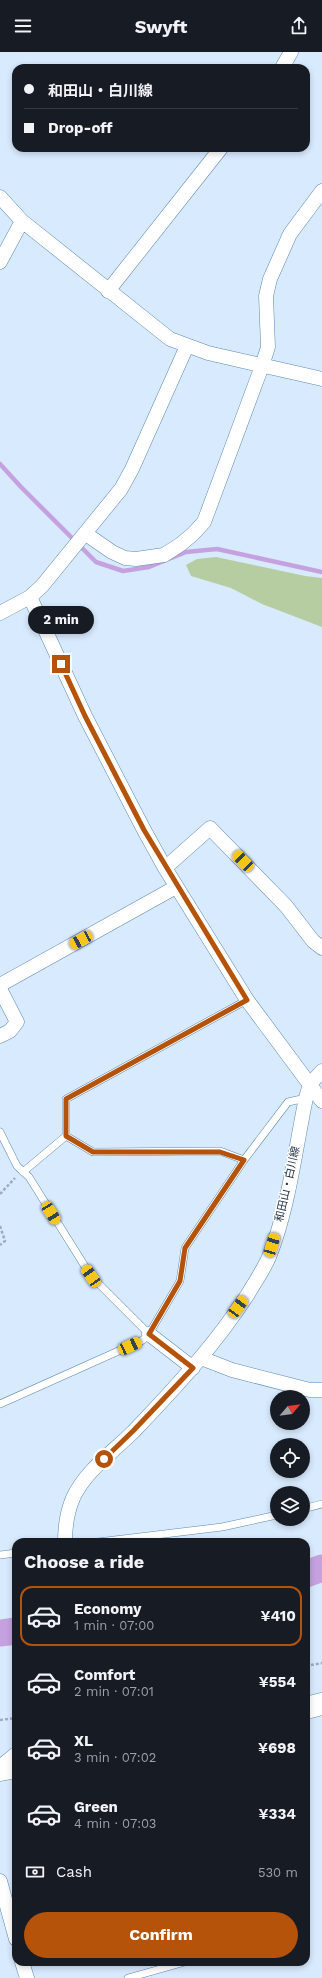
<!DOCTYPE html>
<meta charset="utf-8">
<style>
:root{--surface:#171b24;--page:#20242c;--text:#f1f3f6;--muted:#9ea1a6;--line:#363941;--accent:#b45309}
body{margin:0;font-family:"Work Sans","Noto Sans JP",sans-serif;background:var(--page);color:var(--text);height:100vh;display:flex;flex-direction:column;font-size:15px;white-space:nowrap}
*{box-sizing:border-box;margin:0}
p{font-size:13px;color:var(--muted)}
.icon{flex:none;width:22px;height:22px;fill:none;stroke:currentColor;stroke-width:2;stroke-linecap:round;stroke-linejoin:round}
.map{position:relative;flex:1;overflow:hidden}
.drawer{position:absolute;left:12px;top:1486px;width:298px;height:428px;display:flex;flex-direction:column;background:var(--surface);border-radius:12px;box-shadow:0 2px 6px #0003}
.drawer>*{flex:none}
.guide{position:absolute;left:12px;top:12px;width:298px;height:88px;border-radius:12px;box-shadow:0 2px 6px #0003;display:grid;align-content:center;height:88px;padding:0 12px;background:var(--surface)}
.needle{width:26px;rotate:61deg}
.tools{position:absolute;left:270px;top:1338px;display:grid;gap:8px}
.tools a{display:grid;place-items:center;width:40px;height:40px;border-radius:50%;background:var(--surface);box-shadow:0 2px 6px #0003;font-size:20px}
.end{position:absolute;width:18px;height:18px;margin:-9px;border:5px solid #b45309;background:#fff;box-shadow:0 0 0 2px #fff}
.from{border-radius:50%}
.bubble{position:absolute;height:28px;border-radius:14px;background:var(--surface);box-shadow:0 2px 6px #0003;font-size:13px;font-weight:700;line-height:28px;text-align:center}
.car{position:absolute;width:12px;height:24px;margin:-12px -6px;border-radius:5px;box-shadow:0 0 3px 1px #0007;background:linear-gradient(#f5c518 24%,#345 0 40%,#f5c518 0 76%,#345 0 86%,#f5c518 0)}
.guide b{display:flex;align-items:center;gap:14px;height:38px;font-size:15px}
.guide b+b{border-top:1px solid var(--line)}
.guide i{width:10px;height:10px;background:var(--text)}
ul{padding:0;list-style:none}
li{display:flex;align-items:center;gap:12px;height:60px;margin:0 8px 6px;padding:0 4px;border:2px solid transparent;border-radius:12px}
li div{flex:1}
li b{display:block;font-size:15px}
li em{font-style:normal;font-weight:700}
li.current{border-color:var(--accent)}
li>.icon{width:36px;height:36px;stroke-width:1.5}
h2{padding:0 12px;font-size:18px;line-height:48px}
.pay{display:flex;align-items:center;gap:10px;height:44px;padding:0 12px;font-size:15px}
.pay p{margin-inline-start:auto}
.cta{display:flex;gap:8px;margin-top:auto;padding:8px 12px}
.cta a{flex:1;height:46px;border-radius:24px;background:var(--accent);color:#fff;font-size:16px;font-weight:700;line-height:46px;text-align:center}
header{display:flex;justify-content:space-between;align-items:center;height:52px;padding:0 12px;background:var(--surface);font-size:18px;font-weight:700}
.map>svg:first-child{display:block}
.green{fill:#b6cda2}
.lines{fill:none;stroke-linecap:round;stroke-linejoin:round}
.stream{stroke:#c5a2df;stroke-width:4.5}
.river{stroke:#c5a2df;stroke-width:27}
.service-casing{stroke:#5e88b5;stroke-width:8}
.minor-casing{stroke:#5e88b5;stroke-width:15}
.primary-casing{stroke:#5e88b5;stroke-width:23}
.path{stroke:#9badc0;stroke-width:2.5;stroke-dasharray:3 2;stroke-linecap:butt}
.service{stroke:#fff;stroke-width:7}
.minor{stroke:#fff;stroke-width:14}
.primary{stroke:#fff;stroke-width:22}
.route{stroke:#b45309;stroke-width:5}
.labels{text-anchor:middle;stroke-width:3;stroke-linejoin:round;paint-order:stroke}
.street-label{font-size:11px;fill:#1d2f41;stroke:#fff}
</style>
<header><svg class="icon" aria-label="menu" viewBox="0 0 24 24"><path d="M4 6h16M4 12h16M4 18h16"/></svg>Swyft<svg class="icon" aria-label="share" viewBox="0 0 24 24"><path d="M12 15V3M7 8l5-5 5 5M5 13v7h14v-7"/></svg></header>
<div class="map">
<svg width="322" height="1926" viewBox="0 0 322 1926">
<rect width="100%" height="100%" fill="#d8eafe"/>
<path class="green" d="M216 505 305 524 322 526V575L262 552 231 536 191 524 186 513 197 507Z"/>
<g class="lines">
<path class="stream" d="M0 412 21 435 96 510 123 519 149 515 186 500 217 497 322 520"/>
<path class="river" d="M306 1522 322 1516
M0 1581 16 1579"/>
<g class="service-casing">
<path id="service" d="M0 1080 17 1114 29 1125 91 1224 149 1282
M66 1084 93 1100 220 1099 244 1108
M23 1120 66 1084V1047L247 948
M0 1352 143 1288 149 1282 180 1229 185 1196 244 1108 288 1050 306 1046
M303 1457 322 1452
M98 1490 222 1475 277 1463
M0 1503 16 1501
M128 1926 185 1910"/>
</g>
<g class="minor-casing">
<path id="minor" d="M282 16 291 0
M0 145 22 169 170 287 208 301 322 327
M0 210 22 169
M108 239 221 96
M86 482 112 500 125 506 136 507 164 503 181 492 193 482 204 470 262 314 268 295 266 244 270 227 290 182 322 139
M30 545 85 664 144 778 165 816 247 948 322 1049
M0 561 30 545 42 534 121 437 132 417 187 294
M165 816 210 776 286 854 313 889 322 896
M0 933 176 835
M0 937 17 970 10 979 0 984
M149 1282 193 1316
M201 1306 232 1318 310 1338H322
M65 1490C65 1475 67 1460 73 1446 86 1418 113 1400 134 1379 175 1336 216 1292 248 1242 255 1230 264 1217 269 1205 289 1155 295 1098 306 1046L310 1032 322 1019
M0 1715 16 1702
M0 1829 16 1887
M22 1910 27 1926"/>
</g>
<g class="primary-casing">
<path id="primary" d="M306 1656 322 1652
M0 1718 16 1715"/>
</g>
<path class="path" d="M0 1142 15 1126
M0 1174 5 1189 0 1193
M306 1614 322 1611
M0 1668 16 1666"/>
<use href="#service" class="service"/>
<use href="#minor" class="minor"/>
<use href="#primary" class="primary"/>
</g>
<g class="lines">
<path class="route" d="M61 612 85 664 144 778 247 948 66 1047V1084L93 1100H220L244 1108 185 1196 180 1229 149 1282 193 1316 133 1379 104 1407"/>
</g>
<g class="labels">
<g class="street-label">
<text transform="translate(287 1132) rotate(-77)" y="4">和田山・白川線</text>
</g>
</g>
</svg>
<div class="tools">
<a><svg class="needle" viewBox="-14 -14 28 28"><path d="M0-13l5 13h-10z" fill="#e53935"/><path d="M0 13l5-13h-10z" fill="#9ea1a6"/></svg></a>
<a><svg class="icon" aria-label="locate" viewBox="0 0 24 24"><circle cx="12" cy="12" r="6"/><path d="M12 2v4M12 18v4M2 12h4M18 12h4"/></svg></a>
<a><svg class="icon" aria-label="layers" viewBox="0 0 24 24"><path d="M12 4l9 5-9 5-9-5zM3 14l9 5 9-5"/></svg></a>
</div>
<i class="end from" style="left:104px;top:1407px"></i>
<i class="end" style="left:61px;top:612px"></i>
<div class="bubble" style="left:28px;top:554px;width:66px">2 min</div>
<i class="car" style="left:243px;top:809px;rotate:316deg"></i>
<i class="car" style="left:81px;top:888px;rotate:241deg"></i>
<i class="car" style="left:51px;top:1161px;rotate:148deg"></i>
<i class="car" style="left:272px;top:1193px;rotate:17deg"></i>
<i class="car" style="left:91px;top:1224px;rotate:326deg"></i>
<i class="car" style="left:238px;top:1255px;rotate:36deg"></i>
<i class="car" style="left:130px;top:1294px;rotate:65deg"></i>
<div class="guide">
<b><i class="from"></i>和田山・白川線</b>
<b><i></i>Drop-off</b>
</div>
<section class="drawer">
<h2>Choose a ride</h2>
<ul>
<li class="current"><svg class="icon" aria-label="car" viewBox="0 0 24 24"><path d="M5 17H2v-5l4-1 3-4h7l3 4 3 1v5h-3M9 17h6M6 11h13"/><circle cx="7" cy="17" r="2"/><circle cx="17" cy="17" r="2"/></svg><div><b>Economy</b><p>1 min · 07:00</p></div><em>¥410</em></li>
<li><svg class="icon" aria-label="car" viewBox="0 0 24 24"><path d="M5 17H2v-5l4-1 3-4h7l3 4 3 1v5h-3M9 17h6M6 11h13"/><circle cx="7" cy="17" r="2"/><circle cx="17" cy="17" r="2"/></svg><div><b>Comfort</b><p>2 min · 07:01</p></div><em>¥554</em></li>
<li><svg class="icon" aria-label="car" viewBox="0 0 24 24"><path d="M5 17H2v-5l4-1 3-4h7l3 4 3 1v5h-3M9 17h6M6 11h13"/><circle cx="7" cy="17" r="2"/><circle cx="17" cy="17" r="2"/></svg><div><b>XL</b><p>3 min · 07:02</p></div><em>¥698</em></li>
<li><svg class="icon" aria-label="car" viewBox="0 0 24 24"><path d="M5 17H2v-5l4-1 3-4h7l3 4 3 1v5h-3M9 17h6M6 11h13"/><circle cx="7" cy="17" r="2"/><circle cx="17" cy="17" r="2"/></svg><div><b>Green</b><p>4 min · 07:03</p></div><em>¥334</em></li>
</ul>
<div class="pay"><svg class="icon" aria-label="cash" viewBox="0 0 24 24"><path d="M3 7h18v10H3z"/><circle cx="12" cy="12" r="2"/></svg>Cash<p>530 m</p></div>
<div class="cta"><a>Confirm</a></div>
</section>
</div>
